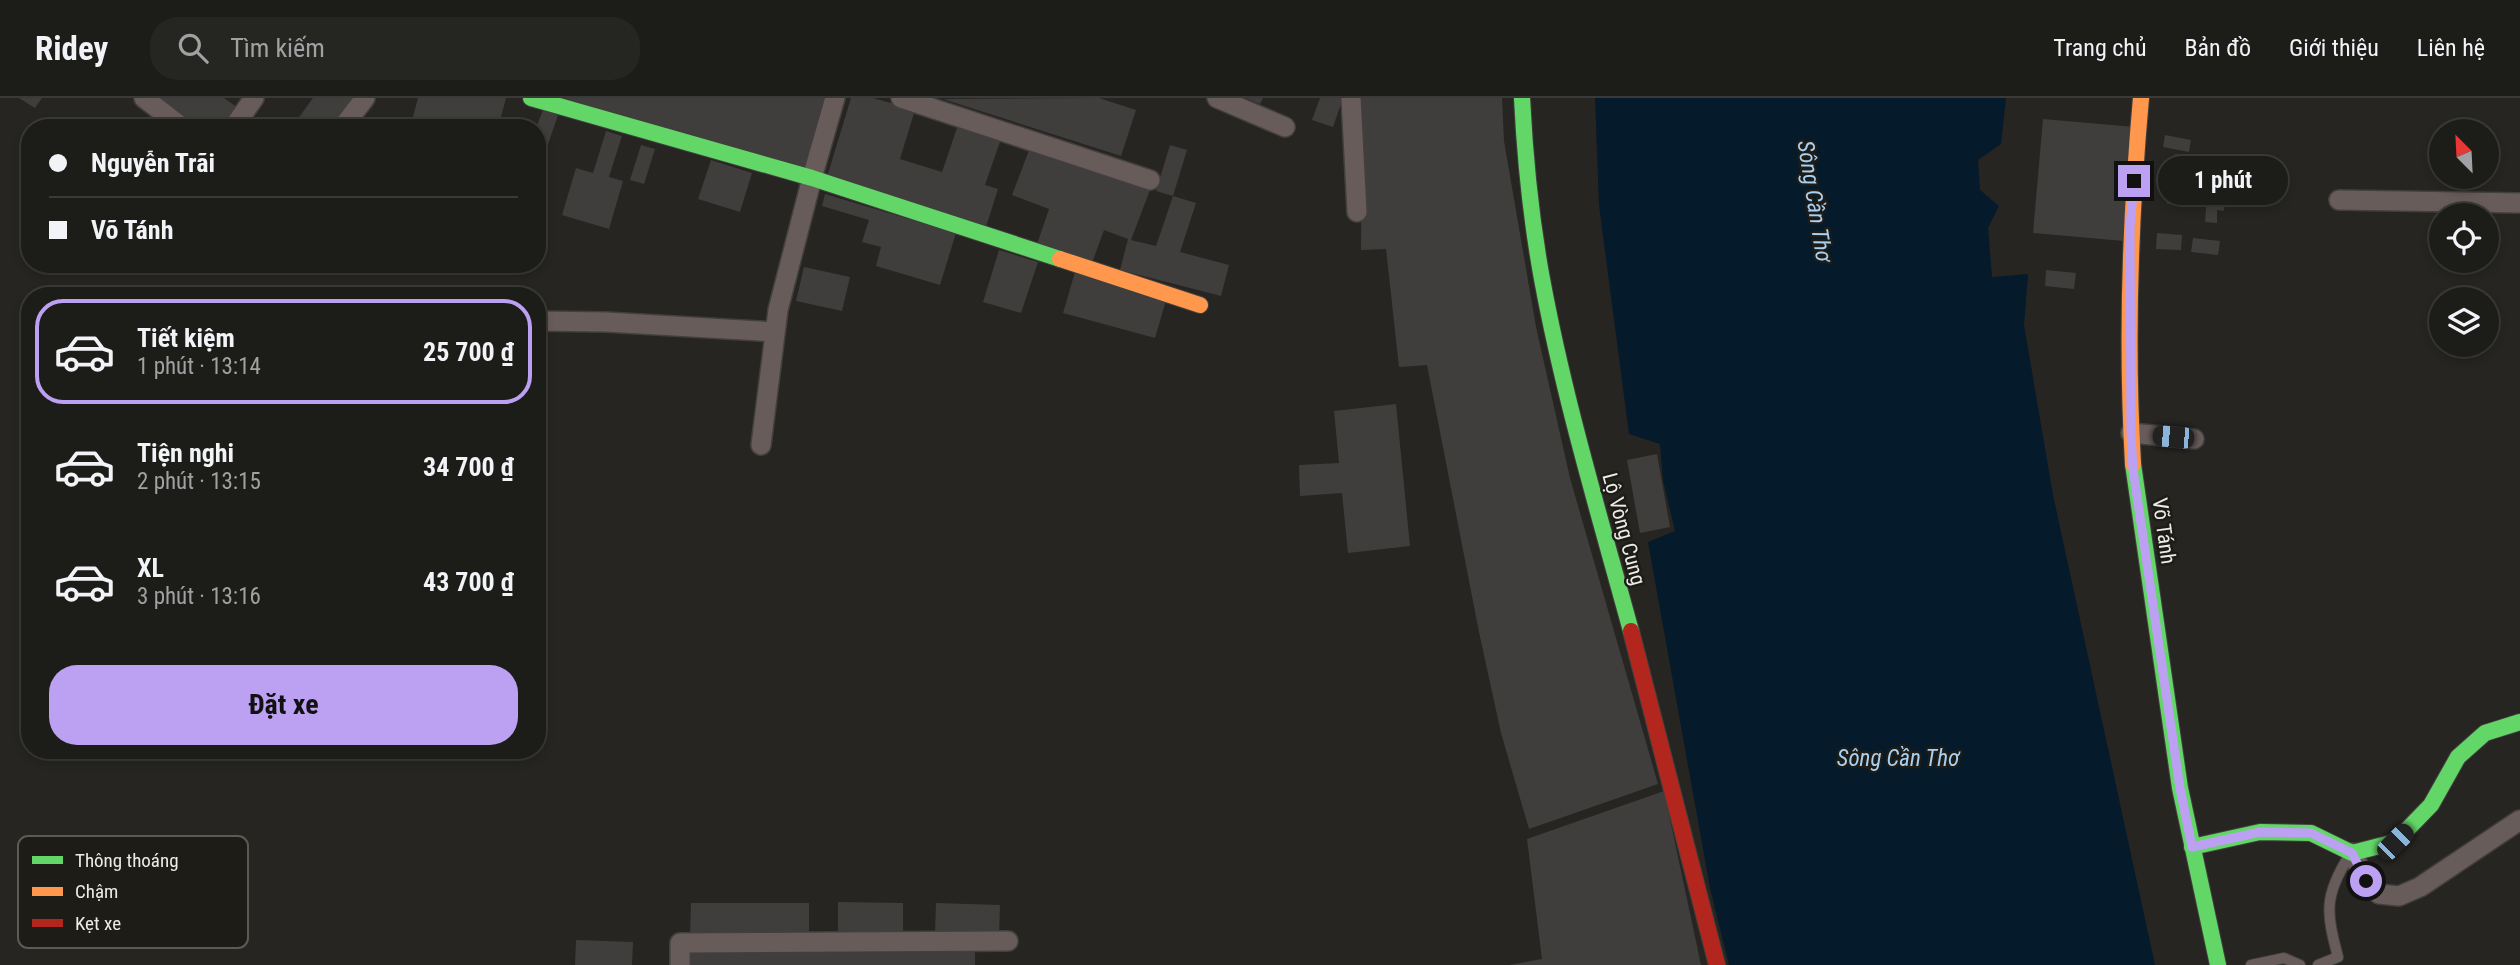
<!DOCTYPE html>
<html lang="vi">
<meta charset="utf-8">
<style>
:root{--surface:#1c1c19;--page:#252522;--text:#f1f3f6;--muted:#a0a1a2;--line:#3a3a38;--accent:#bca0f2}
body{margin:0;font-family:"Roboto Condensed",sans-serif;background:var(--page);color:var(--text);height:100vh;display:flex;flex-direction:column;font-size:26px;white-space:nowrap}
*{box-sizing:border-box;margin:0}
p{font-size:23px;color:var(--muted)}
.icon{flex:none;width:38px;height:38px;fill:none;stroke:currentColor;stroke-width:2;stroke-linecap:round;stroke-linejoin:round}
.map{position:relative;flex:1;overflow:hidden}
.side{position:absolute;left:21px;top:189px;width:525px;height:472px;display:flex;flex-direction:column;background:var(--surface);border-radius:28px;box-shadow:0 4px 10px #0003,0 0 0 2px var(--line)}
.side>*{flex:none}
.hud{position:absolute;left:21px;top:21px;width:525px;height:154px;border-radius:28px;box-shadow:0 4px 10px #0003,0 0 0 2px var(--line);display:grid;align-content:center;height:154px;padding:0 28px;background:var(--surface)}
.needle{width:46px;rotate:336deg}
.controls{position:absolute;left:2429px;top:21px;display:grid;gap:14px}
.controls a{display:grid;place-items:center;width:70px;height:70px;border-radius:50%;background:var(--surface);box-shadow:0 4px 10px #0003,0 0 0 2px var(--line);font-size:35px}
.end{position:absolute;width:32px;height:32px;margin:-16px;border:9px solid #bca0f2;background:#111;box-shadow:0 0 0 4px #111}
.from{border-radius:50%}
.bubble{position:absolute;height:49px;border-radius:24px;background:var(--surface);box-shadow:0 4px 10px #0003,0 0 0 2px var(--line);font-size:23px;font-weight:700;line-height:49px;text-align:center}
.car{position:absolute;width:21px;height:42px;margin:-21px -10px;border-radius:9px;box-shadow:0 0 5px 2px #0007;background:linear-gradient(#222 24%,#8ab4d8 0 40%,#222 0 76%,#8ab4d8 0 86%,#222 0)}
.hud b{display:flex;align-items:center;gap:24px;height:66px;font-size:26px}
.hud b+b{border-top:2px solid var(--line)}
.hud i{width:18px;height:18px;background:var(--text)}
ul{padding:12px 0 0;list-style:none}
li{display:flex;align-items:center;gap:21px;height:105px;margin:0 14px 10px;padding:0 14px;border:4px solid transparent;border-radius:28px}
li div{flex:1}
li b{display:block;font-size:26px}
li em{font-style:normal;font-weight:700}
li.active{border-color:var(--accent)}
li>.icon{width:63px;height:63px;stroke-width:1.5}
.primary-button{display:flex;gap:14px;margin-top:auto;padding:14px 28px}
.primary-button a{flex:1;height:80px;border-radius:28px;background:var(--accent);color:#111;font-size:28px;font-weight:700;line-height:80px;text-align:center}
header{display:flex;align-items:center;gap:42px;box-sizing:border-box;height:98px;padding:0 35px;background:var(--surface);border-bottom:2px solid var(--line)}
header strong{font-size:33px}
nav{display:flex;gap:38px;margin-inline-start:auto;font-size:24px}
.search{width:490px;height:63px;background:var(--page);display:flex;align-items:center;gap:18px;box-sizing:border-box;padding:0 24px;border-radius:28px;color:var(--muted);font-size:26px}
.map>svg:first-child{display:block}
.water{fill:#051a2b}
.building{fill:#403e3d}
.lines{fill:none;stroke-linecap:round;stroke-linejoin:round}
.lane-casing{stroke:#41403e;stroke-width:12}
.street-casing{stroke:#41403e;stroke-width:22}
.fast-casing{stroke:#41403e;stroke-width:18}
.slow-casing{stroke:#41403e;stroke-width:18}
.jam-casing{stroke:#41403e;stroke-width:18}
.lane{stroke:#685c5a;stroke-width:10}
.street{stroke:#685c5a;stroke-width:19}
.fast{stroke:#63d668;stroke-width:16}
.slow{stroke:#ff974d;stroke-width:16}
.jam{stroke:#b3261e;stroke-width:16}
.route{stroke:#bca0f2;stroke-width:9}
.labels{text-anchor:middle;stroke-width:5;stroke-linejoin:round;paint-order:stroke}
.street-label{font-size:21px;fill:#edece8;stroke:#1e1c17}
.water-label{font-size:23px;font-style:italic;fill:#a7d0f3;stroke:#1e1c17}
.key{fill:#1e1c17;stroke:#5c5a56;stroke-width:2}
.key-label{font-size:19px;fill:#edece8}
</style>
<header>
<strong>Ridey</strong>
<div class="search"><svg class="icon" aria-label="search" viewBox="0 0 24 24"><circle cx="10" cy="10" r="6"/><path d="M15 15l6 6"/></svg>Tìm kiếm</div>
<nav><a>Trang chủ</a><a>Bản đồ</a><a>Giới thiệu</a><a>Liên hệ</a></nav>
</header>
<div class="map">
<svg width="2520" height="867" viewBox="0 0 2520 867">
<rect width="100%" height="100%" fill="#262521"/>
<path class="water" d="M1595 0H2006L2001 46 1978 62 1980 92 1999 108 1988 130 1992 179 2028 176 2024 227 2053 397 2155 867H1729L1710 790 1648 444 1675 433 1663 382 1660 346 1629 336 1599 107Z"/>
<path class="building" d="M19 0H42L35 10Z
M156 0H224L238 10 224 30H196Z
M313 0H356L334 30H307L297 22Z
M418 0H506L498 30H410Z
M564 0H829L809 72Z
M851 0H873L915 12 900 61 942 74 959 24 1002 38 985 87 998 91 986 129 827 79Z
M1099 0 1136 12 1121 58 943 1Z
M1246 0H1263L1260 6Z
M1320 0H1343L1333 29 1312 22Z
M1362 0H1502L1504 43 1536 229 1570 380 1658 686 1529 731 1501 635 1479 534 1427 267 1399 269 1386 151 1361 152Z
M543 12 558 17 541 67 537 65 536 30Z
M2043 21 2135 29 2124 143 2033 135Z
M606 33 622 38 609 79 623 83 609 131 562 117 576 70 593 75Z
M2165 37 2191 42 2189 54 2163 49Z
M641 47 655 51 644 86 630 82Z
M1031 47 1150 92 1131 142 1156 148 1173 98 1196 105 1180 154 1229 167 1221 198 1120 172 1128 141 1104 132 1092 165 1037 146 1049 111 1012 97Z
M1170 47 1187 52 1173 98 1156 93Z
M2175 56 2219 62 2217 77 2173 71Z
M711 62 752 75 740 114 698 101Z
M2168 94 2203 96 2202 108 2167 106Z
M825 96 956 135 940 187 876 168 881 149 862 144 869 122 822 108Z
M2207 98 2225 99 2224 113 2217 112V125L2205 124Z
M2157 135 2182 137 2181 152 2156 151Z
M2193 140 2220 143 2218 157 2191 154Z
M999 152 1038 164 1021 215 983 204Z
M804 169 850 179 842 213 796 203Z
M2046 172 2076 175 2074 191 2045 188Z
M1075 174 1167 199 1155 240 1063 215Z
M1396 306 1410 448 1348 455 1342 395 1300 398 1299 367 1339 365 1334 313Z
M1657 356 1670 429 1640 435 1627 362Z
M1664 693 1701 867H1509L1542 861 1527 741Z
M838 804 903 805V836H838Z
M691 805H809V837H690Z
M936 805 1000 807 999 838 935 836Z
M576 842 633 844 632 867H575Z
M975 847V867H690V848Z"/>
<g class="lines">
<g class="lane-casing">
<path id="lane" d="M2251 867 2284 860 2300 867
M2318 867 2338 859C2326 814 2324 798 2349 758"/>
</g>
<g class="street-casing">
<path id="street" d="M144 0 183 30
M901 0 1150 82
M1217 0 1285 29
M1351 0 1357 114
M233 30 254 0
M342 30 365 0
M2339 102 2520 105
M537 223 606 224 775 234
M2131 335 2194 341
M761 347 778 212 812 80 835 0
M2352 755 2366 783 2379 796 2399 798 2420 789 2520 722
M680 867V845L1008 843"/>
</g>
<g class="fast-casing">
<path id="fast" d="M531 0 812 80 1060 161
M1522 0C1525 61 1531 121 1542 181 1564 300 1599 416 1631 533
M2133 366 2180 690 2218 867
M2192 749 2260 734 2311 735 2352 755 2395 744 2431 707 2458 659 2485 635 2520 624"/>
</g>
<g class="slow-casing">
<path id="slow" d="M1060 161 1200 207
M2133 366C2126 244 2130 122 2141 0"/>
</g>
<g class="jam-casing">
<path id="jam" d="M1631 533 1717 867"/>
</g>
<use href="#lane" class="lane"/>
<use href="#street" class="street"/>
<use href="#fast" class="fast"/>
<use href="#slow" class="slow"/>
<use href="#jam" class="jam"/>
</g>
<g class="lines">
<path class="route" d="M2134 83 2130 129 2131 335 2133 371 2180 690 2192 749 2260 734 2311 735 2352 755 2366 783"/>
</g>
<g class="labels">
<g class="street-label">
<text transform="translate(1624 431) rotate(75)" y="7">Lộ Vòng Cung</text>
<text transform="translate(2164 433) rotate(82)" y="7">Võ Tánh</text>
</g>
<g class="water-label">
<text transform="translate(1815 103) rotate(81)" y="8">Sông Cần Thơ</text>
<text x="1898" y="668">Sông Cần Thơ</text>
</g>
</g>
<rect x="18" y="738" width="230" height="112" rx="10" class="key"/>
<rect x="32" y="758" width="31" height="8" fill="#63d668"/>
<rect x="32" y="789" width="31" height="9" fill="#ff974d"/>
<rect x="32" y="821" width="31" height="8" fill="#b3261e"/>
<g class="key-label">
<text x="75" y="769">Thông thoáng</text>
<text x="75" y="800">Chậm</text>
<text x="75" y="832">Kẹt xe</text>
</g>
</svg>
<div class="controls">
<a><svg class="needle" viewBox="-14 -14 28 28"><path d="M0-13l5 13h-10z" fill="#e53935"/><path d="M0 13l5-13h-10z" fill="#a0a1a2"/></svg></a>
<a><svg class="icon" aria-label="locate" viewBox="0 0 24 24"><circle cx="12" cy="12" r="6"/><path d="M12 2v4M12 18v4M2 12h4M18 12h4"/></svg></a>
<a><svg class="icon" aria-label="layers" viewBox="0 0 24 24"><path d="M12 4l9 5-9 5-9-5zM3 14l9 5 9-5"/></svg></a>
</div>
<i class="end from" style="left:2366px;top:783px"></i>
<i class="end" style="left:2134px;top:83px"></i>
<div class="bubble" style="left:2158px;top:58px;width:130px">1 phút</div>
<i class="car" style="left:2173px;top:339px;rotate:275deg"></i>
<i class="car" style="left:2395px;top:744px;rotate:45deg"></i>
<div class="hud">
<b><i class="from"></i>Nguyễn Trãi</b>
<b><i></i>Võ Tánh</b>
</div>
<section class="side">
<ul>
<li class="active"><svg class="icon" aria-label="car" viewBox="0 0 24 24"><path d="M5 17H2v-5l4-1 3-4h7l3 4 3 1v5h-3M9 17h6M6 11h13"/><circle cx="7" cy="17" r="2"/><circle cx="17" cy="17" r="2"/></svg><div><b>Tiết kiệm</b><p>1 phút · 13:14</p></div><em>25 700 ₫</em></li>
<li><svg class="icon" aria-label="car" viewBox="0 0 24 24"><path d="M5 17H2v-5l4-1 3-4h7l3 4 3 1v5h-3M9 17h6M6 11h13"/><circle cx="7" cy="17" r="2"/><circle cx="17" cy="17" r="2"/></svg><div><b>Tiện nghi</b><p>2 phút · 13:15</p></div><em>34 700 ₫</em></li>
<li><svg class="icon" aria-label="car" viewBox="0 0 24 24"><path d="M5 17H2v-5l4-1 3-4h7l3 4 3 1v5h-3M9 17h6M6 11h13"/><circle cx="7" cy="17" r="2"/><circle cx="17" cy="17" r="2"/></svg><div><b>XL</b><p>3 phút · 13:16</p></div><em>43 700 ₫</em></li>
</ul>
<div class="primary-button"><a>Đặt xe</a></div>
</section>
</div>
